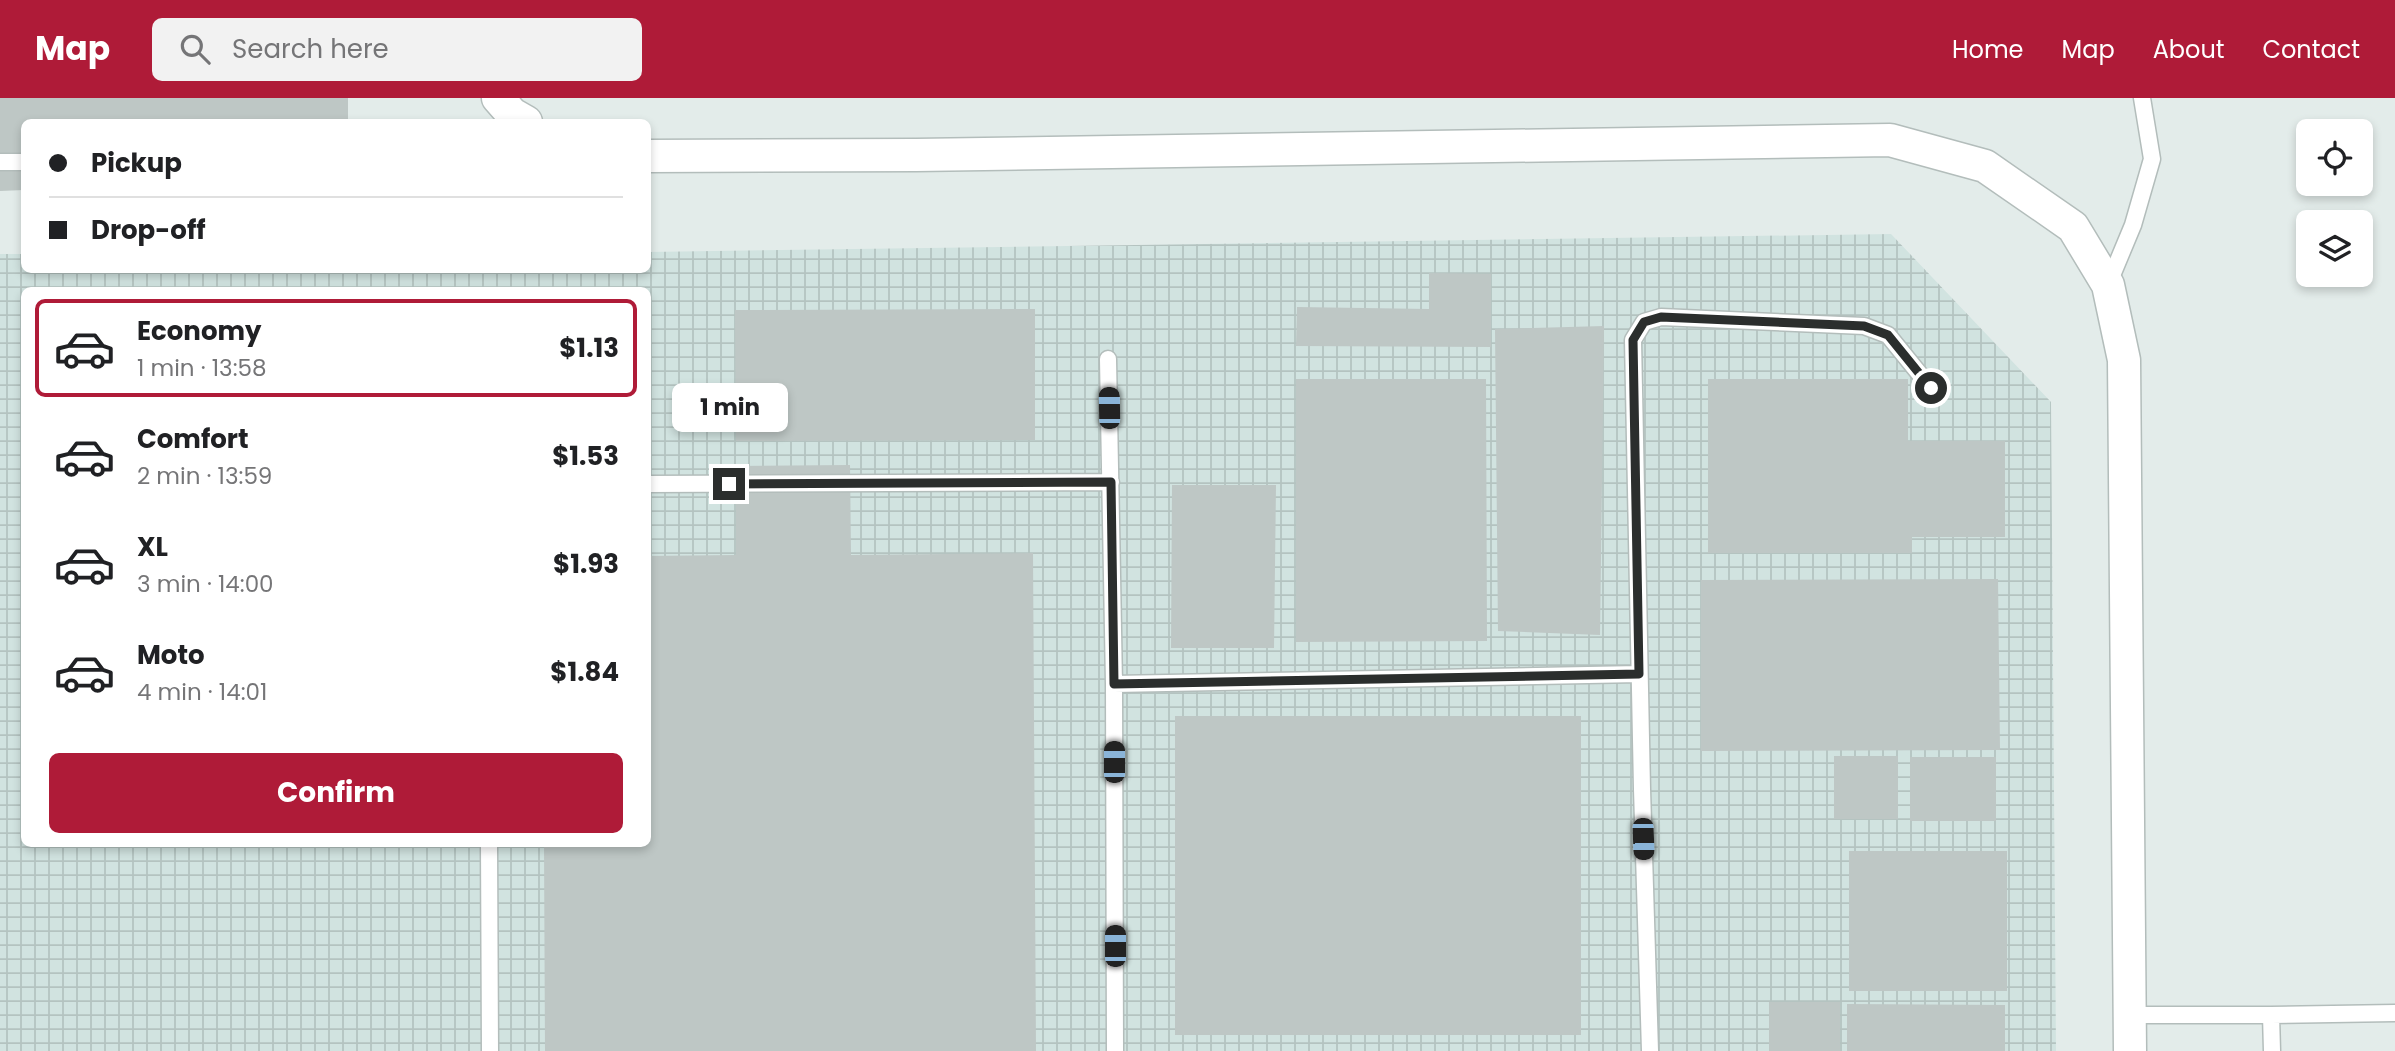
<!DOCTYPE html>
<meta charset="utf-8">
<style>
:root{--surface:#fff;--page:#f2f2f2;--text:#202124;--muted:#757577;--line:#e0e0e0;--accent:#af1b38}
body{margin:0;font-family:Poppins,sans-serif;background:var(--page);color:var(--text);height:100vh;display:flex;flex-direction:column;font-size:26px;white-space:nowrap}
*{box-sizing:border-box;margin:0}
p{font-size:23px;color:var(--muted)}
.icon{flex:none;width:38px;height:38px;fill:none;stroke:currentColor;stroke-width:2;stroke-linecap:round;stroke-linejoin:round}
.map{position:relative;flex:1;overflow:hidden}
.side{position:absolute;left:21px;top:189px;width:630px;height:560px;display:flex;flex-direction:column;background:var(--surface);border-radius:10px;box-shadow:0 4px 10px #0003}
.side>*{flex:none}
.top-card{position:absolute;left:21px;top:21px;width:630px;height:154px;border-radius:10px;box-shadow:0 4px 10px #0003;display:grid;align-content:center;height:154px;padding:0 28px;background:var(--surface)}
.controls{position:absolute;left:2296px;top:21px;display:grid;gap:14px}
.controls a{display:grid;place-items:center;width:77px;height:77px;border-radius:10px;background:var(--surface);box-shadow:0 4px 10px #0003;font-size:35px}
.end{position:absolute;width:32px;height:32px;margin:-16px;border:9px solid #2b2e2d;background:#fff;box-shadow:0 0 0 4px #fff}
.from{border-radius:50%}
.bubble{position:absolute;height:49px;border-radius:10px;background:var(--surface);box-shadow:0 4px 10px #0003;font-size:23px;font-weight:700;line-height:49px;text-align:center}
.car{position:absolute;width:21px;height:42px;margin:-21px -10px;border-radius:9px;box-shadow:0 0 5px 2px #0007;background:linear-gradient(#222 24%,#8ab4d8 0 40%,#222 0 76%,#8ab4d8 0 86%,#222 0)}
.top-card b{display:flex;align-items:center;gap:24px;height:66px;font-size:26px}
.top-card b+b{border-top:2px solid var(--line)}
.top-card i{width:18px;height:18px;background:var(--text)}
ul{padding:12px 0 0;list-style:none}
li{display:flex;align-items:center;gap:21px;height:98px;margin:0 14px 10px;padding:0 14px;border:4px solid transparent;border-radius:10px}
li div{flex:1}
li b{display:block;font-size:26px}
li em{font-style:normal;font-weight:700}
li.selected{border-color:var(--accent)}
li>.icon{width:63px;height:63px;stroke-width:1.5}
.button{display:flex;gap:14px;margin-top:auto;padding:14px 28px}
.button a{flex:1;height:80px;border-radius:10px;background:var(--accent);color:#fff;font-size:28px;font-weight:700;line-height:80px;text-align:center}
header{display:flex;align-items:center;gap:42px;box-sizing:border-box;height:98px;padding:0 35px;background:var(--accent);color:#fff}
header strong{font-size:33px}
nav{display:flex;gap:38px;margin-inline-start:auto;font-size:24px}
.search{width:490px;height:63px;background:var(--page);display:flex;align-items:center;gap:18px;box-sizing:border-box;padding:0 24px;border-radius:10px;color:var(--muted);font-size:26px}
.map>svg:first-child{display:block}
.industrial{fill:url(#industrial-grid);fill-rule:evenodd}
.building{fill:#bec7c5}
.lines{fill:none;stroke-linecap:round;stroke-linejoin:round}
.lane-casing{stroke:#b3bdbb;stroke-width:19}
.street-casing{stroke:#b3bdbb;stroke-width:35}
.lane{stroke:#fff;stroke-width:16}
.street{stroke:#fff;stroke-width:32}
.route{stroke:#2b2e2d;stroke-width:9}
</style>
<header>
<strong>Map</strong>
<div class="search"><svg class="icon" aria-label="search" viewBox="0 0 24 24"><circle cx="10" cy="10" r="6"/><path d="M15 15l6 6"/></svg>Search here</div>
<nav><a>Home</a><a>Map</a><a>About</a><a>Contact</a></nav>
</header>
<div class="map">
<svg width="2395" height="953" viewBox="0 0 2395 953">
<defs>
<pattern id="industrial-grid" width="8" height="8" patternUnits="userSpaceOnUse" patternTransform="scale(1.75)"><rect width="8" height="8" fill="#d1e3e0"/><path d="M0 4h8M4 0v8" fill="none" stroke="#b4c3c0"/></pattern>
</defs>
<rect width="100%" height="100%" fill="#e3ecea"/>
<path class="industrial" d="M1891 136 2051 304 2056 953H0V156H24V172H648V154ZM24 192H648V746H24Z"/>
<path class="building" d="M0 0H348V24H24V92L0 93Z
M1429 175 1491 176V249L1296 248 1297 209 1429 211Z
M1035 211V342L736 343 735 212Z
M1604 228 1600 537 1498 533 1495 231Z
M1296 281H1486L1487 543 1296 544Z
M1708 281H1908V343H2005V439H1912V455H1708Z
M850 367 851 457 1033 455 1036 953H545L544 746H648V458L736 457V368Z
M1172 387H1276L1274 550H1171Z
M1998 481 2000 652 1701 653V482Z
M1175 618H1581V937H1175Z
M1834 658H1898V721H1834Z
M1910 659H1996V723H1910Z
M1849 753H2007V893H1849Z
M1769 904H1840V953H1769Z
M1847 906 2005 907V953H1847Z"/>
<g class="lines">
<g class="lane-casing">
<path id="lane" d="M0 64H24
M2108 187 2133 127 2152 61 2142 0
M1108 261 1114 586 1115 953
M648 386 1111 384
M1114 586 1639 576
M489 746 490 953
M2129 917H2271
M1650 953 1642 691 1633 242 1644 224 1661 219 1864 228 1888 237 1931 290
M2272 953 2271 917 2395 915"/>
</g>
<g class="street-casing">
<path id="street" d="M498 0 512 16 526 24
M648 58 916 57 1890 42 1985 68 2073 129 2108 187 2124 262 2130 953"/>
</g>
<use href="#lane" class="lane"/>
<use href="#street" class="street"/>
</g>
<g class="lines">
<path class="route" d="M729 386 1111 384 1114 586 1639 576 1633 242 1644 224 1661 219 1864 228 1888 237 1931 290"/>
</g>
</svg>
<div class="controls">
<a><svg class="icon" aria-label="locate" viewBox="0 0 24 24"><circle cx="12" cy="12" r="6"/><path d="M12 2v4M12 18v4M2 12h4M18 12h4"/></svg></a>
<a><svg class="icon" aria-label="layers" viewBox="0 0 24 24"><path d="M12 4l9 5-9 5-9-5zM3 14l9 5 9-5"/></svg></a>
</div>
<i class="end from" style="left:1931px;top:290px"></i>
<i class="end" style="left:729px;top:386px"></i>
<div class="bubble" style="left:672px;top:285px;width:116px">1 min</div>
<i class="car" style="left:1109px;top:310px;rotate:359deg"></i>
<i class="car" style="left:1114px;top:664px;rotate:0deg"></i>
<i class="car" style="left:1643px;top:741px;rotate:178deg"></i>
<i class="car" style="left:1115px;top:848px;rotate:0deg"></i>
<div class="top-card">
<b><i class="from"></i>Pickup</b>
<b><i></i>Drop-off</b>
</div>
<section class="side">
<ul>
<li class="selected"><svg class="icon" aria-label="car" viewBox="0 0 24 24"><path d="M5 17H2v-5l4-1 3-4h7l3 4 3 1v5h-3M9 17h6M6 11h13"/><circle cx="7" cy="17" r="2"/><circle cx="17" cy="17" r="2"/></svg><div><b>Economy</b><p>1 min · 13:58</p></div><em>$1.13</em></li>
<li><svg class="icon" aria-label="car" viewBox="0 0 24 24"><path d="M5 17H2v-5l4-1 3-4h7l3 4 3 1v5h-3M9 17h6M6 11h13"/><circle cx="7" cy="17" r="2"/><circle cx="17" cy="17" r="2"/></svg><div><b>Comfort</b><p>2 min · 13:59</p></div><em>$1.53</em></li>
<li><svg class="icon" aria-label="car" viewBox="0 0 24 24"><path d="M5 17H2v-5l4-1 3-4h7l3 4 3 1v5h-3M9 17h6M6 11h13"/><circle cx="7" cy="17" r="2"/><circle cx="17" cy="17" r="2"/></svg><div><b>XL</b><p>3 min · 14:00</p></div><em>$1.93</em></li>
<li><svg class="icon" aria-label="car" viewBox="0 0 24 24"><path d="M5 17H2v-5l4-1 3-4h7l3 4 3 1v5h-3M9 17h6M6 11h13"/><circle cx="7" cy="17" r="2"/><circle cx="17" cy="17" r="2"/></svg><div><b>Moto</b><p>4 min · 14:01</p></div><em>$1.84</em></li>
</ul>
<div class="button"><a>Confirm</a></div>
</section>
</div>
